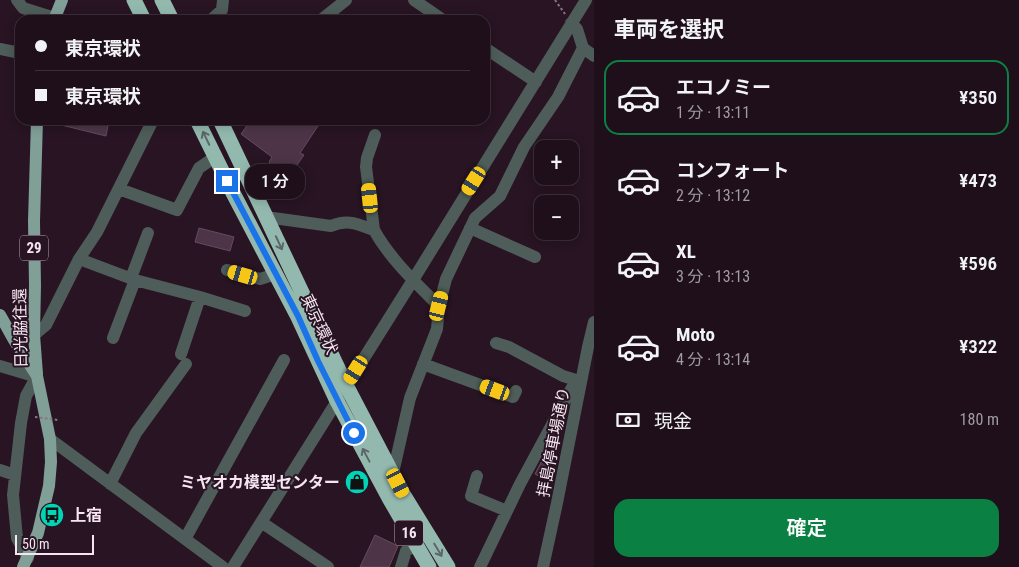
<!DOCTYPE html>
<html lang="ja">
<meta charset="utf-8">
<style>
:root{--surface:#1e0f1a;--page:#261823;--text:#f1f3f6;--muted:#a19ca2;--line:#3c2f39;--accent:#0b8043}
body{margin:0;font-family:"Roboto Condensed","Noto Sans JP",sans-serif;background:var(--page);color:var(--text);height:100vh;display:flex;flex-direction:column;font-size:19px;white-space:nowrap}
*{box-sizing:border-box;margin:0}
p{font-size:16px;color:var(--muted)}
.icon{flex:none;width:28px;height:28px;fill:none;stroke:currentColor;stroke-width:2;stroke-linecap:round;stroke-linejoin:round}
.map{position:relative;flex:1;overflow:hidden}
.side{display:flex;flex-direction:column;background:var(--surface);width:425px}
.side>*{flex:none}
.top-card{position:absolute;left:15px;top:15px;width:475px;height:110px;border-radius:15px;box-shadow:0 2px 12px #0003,0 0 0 1px var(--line);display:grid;align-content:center;height:110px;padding:0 20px;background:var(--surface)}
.buttons{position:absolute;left:534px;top:140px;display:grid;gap:10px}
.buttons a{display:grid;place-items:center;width:45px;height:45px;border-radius:10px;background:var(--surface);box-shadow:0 2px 12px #0003,0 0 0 1px var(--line);font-size:25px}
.scale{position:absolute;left:15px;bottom:12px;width:79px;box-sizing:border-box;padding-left:5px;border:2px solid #f5e5f0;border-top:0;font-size:14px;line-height:18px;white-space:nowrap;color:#f5e5f0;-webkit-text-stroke:4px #281423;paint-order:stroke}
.end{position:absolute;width:22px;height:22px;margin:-11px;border:6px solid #1a73e8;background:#fff;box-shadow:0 0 0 2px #fff}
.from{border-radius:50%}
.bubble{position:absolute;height:35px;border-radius:15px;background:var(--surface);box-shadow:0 2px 12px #0003,0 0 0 1px var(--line);font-size:16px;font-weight:600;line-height:35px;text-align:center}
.car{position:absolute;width:15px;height:30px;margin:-15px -8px;border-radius:6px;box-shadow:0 0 4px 1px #0007;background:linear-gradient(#f5c518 24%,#345 0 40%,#f5c518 0 76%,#345 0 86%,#f5c518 0)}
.top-card b{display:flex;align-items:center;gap:18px;height:48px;font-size:19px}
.top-card b+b{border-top:1px solid var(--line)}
.top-card i{width:12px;height:12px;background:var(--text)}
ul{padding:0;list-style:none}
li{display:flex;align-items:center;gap:15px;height:75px;margin:0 10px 8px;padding:0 10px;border:2px solid transparent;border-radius:15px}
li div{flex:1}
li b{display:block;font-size:19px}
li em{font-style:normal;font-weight:600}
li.current{border-color:var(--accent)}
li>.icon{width:45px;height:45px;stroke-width:1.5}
h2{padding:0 20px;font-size:22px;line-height:60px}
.pay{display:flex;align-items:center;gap:12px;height:55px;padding:0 20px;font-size:19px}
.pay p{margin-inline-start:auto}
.cta{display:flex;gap:10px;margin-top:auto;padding:10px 20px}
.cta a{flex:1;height:58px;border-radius:15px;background:var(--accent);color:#fff;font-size:20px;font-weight:600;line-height:58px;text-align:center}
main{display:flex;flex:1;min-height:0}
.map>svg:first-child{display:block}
.building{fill:#4d3547;stroke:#644c5e}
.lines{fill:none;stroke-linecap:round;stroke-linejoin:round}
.path{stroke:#887683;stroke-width:2;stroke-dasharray:2.5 2.5;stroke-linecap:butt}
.minor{stroke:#4e5d59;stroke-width:12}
.major{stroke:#809f97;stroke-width:12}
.highway{stroke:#93b9af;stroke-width:15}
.path-bridge{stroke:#887683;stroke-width:2;stroke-dasharray:2.5 2.5;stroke-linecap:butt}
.oneway{stroke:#5e6669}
.route{stroke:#1a73e8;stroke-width:6}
.labels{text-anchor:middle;stroke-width:4;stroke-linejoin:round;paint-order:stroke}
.shield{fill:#281423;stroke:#b8a6b2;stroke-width:1}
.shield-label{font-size:15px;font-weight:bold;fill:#f5e5f0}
.street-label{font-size:16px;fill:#f5e5f0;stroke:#281423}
.poi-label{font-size:16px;font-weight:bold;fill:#f5e5f0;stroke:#281423;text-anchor:end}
</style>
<main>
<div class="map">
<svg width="594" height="567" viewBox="0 0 594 567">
<rect width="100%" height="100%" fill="#281423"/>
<path class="building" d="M53 120H109L106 136 53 123Z
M251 120H322L300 153 304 155 292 172 285 166 280 171 269 162 272 157 241 134Z
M199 228 234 237 230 251 195 242Z
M547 451 553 454 550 474 546 480 535 474Z
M358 472 367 489 362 492 346 487 349 478Z
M375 535 398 546 389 567H360Z"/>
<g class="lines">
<path class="path" d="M555 0 565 14"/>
<path class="minor" d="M17 0 23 8 55 18
M414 0 443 20
M211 20 222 10 223 0
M321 20 346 0
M571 23 577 29 583 48 594 56
M485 48 536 82
M0 49 20 53
M119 189 177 210 199 168 215 157
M266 217 331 226C348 219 357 224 374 230L366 167 367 158 375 135
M470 228 535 257
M374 230C390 259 416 283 439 306
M79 259 135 280 200 297 245 311
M227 270 260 279 276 274
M131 278 148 233
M34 335 46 325 79 259 97 232 153 120
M113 338 135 280
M496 343 509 347 563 376 576 380 582 378
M181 354 200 297
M423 364 513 397 516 391
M0 366 27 374 37 376 26 396 21 423 13 495 17 538 28 558
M50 439 223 567
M0 470 15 475
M393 473 410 398 437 329 439 306 446 279 475 218 500 196 524 147 558 97 583 48
M477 476 471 496 507 511
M110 484 136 433 186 364
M261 522 328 567
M185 539 284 360
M233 567 413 280 586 0
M401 567 406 551 416 545
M480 567 520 484 576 380
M543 567 557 503 588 347 594 322"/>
<path class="major" d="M54 20 62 0
M37 120 34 221 35 285 34 335 37 374
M0 315 14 340 37 376 50 439 51 462 49 486 38 533 23 567"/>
<path class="highway" d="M134 0 144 20
M162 0 172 20
M197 120 232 191 298 317 337 401 389 498 429 567
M220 120 346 385 403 494 448 567"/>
<path class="path-bridge" d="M35 417 58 420"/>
</g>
<defs><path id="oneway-shaft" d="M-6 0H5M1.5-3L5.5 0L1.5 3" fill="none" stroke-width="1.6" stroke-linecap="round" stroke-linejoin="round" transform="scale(1.25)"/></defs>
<g class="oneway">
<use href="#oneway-shaft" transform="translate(206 138) rotate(-116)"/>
<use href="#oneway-shaft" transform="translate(279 243) rotate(65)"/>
<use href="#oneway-shaft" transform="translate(366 455) rotate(-118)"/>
<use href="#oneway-shaft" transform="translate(438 550) rotate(59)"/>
</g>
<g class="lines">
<path class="route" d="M227 181 298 316 318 361 354 433"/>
</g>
<defs>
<g id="shop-disc" transform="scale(1.25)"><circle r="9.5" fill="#00d5b7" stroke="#281423"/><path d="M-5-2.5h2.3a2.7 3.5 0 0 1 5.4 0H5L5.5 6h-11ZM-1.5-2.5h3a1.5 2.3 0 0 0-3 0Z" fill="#111"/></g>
<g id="bus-disc" transform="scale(1.25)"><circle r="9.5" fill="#00d5b7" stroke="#281423"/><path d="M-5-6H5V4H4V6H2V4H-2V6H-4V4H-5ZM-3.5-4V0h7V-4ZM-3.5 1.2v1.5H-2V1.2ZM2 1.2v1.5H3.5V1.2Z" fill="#111"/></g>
</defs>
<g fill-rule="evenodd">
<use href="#shop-disc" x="357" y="482"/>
<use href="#bus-disc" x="52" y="515"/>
</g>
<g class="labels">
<g class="shield">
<rect x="20" y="235.5" width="28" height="25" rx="4"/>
<rect x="395" y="520.5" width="28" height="25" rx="4"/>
</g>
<g class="shield-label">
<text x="34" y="253">29</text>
<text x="409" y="538">16</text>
</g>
<g class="street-label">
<text transform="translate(320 324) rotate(65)" y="6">東京環状</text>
<text transform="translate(20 328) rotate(-91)" y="6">日光脇往還</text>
<text transform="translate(553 442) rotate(-79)" y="6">拝島停車場通り</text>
</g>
<g class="poi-label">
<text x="340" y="488">ミヤオカ模型センター</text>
<text x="70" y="521" text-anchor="start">上宿</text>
</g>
</g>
</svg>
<div class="buttons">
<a>+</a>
<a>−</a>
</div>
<div class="scale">50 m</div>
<i class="end from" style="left:354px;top:433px"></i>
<i class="end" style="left:227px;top:181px"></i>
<div class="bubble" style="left:245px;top:164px;width:60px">1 分</div>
<i class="car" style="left:474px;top:181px;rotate:212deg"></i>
<i class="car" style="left:370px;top:198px;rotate:354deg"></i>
<i class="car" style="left:243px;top:275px;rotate:286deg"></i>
<i class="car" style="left:439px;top:306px;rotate:14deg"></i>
<i class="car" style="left:356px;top:370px;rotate:212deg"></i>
<i class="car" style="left:495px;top:390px;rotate:290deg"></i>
<i class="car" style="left:398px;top:483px;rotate:153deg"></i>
<div class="top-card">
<b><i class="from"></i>東京環状</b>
<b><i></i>東京環状</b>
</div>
</div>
<section class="side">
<h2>車両を選択</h2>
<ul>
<li class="current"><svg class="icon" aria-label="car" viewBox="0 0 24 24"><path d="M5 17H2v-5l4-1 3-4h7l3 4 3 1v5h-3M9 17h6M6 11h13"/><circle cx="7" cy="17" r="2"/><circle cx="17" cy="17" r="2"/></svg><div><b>エコノミー</b><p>1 分 · 13:11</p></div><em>¥350</em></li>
<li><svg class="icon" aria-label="car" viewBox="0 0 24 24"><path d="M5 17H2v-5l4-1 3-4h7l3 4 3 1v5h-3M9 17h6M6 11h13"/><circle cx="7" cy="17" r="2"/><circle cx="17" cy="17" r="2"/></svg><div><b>コンフォート</b><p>2 分 · 13:12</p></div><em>¥473</em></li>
<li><svg class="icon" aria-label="car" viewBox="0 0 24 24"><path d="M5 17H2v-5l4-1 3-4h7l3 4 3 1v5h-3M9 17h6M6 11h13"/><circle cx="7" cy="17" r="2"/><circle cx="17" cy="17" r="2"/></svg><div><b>XL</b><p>3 分 · 13:13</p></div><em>¥596</em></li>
<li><svg class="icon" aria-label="car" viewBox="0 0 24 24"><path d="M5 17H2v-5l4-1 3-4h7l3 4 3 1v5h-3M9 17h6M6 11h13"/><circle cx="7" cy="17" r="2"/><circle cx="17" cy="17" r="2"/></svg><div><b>Moto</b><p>4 分 · 13:14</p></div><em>¥322</em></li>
</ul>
<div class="pay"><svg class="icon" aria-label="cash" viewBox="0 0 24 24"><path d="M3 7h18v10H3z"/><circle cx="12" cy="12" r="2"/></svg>現金<p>180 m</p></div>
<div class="cta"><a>確定</a></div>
</section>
</main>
